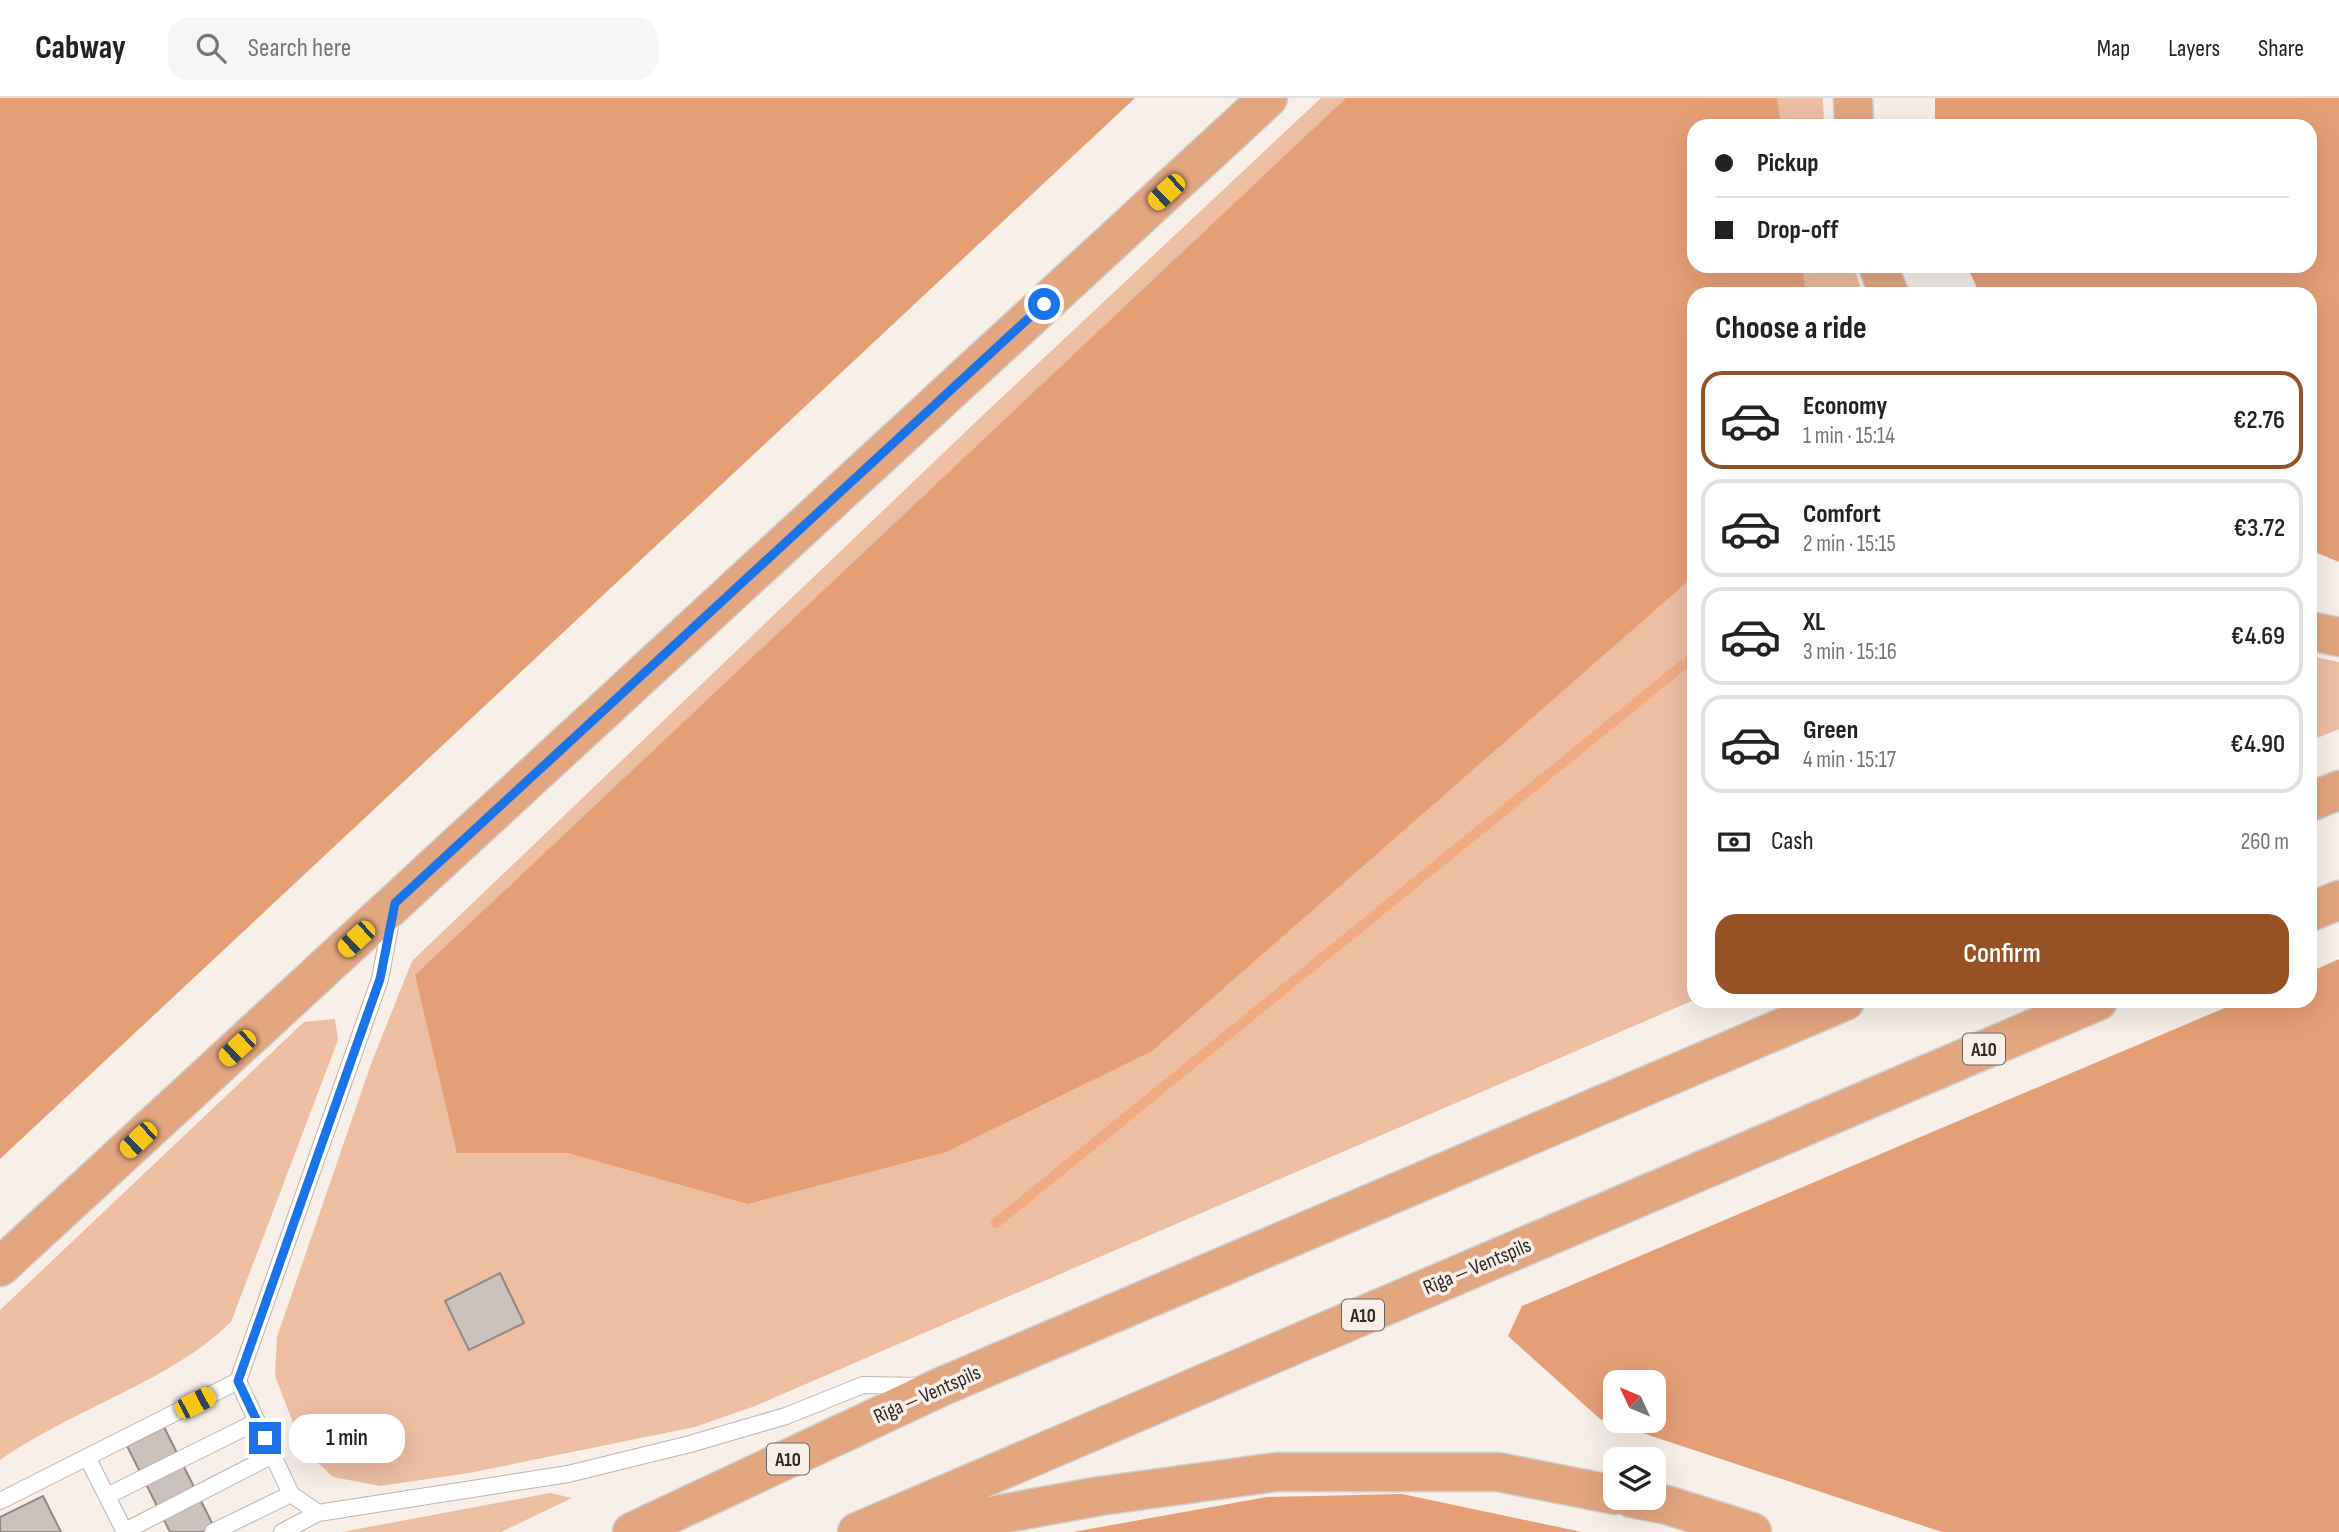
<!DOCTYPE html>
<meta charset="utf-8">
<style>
:root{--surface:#fff;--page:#f6f6f6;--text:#222;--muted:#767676;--line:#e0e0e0;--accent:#965225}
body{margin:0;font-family:"Sofia Sans Condensed",sans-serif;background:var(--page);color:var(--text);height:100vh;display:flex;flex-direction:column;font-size:26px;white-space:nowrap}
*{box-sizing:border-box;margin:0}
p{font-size:23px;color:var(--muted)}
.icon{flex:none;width:38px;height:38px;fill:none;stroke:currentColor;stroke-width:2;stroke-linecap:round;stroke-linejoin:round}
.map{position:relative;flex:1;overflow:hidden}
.panel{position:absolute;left:1687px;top:189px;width:630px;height:721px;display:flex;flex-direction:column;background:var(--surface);border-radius:21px;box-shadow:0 7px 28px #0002}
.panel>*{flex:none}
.hud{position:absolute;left:1687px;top:21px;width:630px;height:154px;border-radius:21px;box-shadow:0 7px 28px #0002;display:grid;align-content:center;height:154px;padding:0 28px;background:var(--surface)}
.needle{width:46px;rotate:314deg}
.controls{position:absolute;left:1603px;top:1272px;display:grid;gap:14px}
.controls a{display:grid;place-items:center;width:63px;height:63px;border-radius:14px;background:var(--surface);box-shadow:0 7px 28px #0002;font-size:35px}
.end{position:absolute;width:32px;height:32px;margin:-16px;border:9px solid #1a73e8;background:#fff;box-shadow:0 0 0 4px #fff}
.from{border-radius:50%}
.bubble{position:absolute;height:49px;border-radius:21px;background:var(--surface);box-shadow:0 7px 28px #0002;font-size:23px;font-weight:600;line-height:49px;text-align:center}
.car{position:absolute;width:21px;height:42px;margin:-21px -10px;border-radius:9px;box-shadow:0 0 5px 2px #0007;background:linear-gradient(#f5c518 24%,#345 0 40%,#f5c518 0 76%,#345 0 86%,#f5c518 0)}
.hud b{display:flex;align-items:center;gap:24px;height:66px;font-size:26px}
.hud b+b{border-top:2px solid var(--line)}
.hud i{width:18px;height:18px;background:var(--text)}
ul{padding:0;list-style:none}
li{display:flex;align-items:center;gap:21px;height:98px;margin:0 14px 10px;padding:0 14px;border:4px solid var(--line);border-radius:21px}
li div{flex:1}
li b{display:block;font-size:26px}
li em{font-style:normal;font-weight:600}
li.selected{border-color:var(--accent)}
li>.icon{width:63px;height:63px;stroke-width:1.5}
h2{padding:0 28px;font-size:32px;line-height:84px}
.pay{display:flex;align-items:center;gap:18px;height:77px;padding:0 28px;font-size:26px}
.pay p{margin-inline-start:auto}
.button{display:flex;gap:14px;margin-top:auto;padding:14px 28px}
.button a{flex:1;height:80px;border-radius:21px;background:var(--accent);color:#fff;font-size:28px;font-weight:600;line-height:80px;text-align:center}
header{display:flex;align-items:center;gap:42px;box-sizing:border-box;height:98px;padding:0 35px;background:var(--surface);border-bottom:2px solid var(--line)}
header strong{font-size:33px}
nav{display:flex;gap:38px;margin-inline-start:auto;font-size:24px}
.search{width:490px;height:63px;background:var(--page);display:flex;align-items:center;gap:18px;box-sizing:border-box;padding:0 24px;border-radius:21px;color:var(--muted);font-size:26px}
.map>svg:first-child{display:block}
.green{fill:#eebea3}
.forest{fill:#e49f77;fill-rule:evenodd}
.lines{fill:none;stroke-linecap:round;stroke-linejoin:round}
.stream{stroke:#f0ab82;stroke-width:10}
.building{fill:#cbc2bd;stroke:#918884;stroke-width:2}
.service-casing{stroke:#bcb3ad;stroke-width:18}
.trunk-casing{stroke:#d1d0d0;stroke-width:41}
.service{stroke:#fff;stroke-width:16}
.trunk{stroke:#e2a680;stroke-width:38}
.route{stroke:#1a73e8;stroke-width:9}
.labels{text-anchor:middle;stroke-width:7;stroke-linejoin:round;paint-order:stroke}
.shield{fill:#f8efe9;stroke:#6b6562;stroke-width:2}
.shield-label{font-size:19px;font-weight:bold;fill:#2e2a28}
.street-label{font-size:21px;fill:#2e2a28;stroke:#f8efe9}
</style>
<header>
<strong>Cabway</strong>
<div class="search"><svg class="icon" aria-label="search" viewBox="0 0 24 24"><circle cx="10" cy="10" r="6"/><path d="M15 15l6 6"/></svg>Search here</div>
<nav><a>Map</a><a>Layers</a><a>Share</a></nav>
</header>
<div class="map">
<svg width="2339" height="1434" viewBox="0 0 2339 1434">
<rect width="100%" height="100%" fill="#f8efe9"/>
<path class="green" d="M1321 0H1823L1824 28H1694V168H1853L1863 196H1694V902L755 1308 695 1329 469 1375 380 1388 333 1379 303 1351 275 1278 277 1239 371 966 412 863 983 317Z
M2310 558 2339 564V631L2310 643Z
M335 921 338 942 231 1224C173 1282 71 1312 0 1362V1212L304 924Z
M550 1395 572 1400 501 1434H342Z"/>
<path class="forest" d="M0 0H1135L0 1061Z
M1346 0H1777L1781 28H1694V168H1802L1806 196H1694V478L1152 953 946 1054 748 1106 568 1055H457L415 877Z
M1935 0H2339V464L2310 452V196H1980L1967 168H2310V28H1935Z
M2339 861V1434H1942L1600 1321 1508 1238 1522 1208 2241 903H2310V874ZM1654 1284V1323H1615V1284Z
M1402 1396 1582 1434H1073L1267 1399Z"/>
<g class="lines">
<path class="stream" d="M996 1125 1694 558"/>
</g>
<path class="building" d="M500 1175 524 1225 469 1252 445 1203Z
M164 1329 216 1433 215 1434H170L127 1348Z
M43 1398 61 1434H0V1419Z"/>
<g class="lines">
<g class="service-casing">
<path id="service" d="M238 1283 291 1396 318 1415
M87 1359 125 1434
M107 1398 256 1324
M0 1403 238 1283 380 881 392 818
M125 1433 273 1357
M213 1434 291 1396
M282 1434 318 1415 568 1376 690 1346 786 1318 863 1287 920 1288"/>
</g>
<g class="trunk-casing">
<path id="trunk" d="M1853 0 1854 28
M1878 168 1889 196
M2310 533 2339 539
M2310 704 2339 692
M2310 814 2339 802
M0 1169 1268 0
M1631 1400 1667 1407 1752 1434
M632 1434 943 1288 1845 903
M857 1434 2098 903
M903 1434 1100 1398 1277 1374H1498L1615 1397"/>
</g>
<use href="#service" class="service"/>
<use href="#trunk" class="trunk"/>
</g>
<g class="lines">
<path class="route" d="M265 1340 238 1283 380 881 395 805 1044 206"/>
</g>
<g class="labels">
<g class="shield">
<rect x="1963" y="935.5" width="42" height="31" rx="5"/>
<rect x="1342" y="1201.5" width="42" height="31" rx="5"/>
<rect x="767" y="1345.5" width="42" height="31" rx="5"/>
</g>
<g class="shield-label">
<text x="1984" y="958">A10</text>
<text x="1363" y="1224">A10</text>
<text x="788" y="1368">A10</text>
</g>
<g class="street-label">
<text transform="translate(1477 1168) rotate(-23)" y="7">Rīga — Ventspils</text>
<text transform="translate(927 1296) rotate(-24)" y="7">Rīga — Ventspils</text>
</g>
</g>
</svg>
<div class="controls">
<a><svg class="needle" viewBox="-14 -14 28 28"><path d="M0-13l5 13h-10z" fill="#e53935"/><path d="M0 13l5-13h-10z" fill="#767676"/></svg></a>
<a><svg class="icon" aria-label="layers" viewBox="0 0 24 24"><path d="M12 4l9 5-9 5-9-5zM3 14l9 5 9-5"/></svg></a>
</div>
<i class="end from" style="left:1044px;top:206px"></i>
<i class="end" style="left:265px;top:1340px"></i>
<div class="bubble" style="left:289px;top:1316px;width:116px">1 min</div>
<i class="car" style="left:1166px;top:94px;rotate:227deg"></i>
<i class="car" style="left:356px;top:841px;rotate:227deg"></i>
<i class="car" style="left:237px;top:950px;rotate:227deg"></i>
<i class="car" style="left:138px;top:1042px;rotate:227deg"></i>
<i class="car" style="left:195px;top:1305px;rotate:63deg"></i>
<div class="hud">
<b><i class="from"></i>Pickup</b>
<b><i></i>Drop-off</b>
</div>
<section class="panel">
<h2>Choose a ride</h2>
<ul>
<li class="selected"><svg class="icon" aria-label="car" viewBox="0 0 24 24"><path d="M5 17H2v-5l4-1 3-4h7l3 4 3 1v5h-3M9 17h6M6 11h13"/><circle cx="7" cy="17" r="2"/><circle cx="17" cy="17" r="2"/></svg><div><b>Economy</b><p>1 min · 15:14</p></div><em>€2.76</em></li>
<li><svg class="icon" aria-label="car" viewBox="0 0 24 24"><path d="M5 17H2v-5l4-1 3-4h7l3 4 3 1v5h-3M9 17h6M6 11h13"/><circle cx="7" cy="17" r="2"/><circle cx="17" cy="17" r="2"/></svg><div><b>Comfort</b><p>2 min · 15:15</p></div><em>€3.72</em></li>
<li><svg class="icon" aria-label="car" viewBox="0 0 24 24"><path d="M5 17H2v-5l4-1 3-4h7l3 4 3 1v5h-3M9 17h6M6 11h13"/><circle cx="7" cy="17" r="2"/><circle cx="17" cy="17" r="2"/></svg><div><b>XL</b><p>3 min · 15:16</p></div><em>€4.69</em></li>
<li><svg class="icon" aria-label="car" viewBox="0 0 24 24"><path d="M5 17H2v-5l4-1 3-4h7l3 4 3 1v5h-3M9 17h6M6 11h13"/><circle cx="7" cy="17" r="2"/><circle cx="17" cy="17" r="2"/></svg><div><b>Green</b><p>4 min · 15:17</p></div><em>€4.90</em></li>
</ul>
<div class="pay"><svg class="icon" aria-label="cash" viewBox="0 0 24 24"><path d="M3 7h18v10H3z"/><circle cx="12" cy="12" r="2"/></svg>Cash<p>260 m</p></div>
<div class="button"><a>Confirm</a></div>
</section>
</div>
